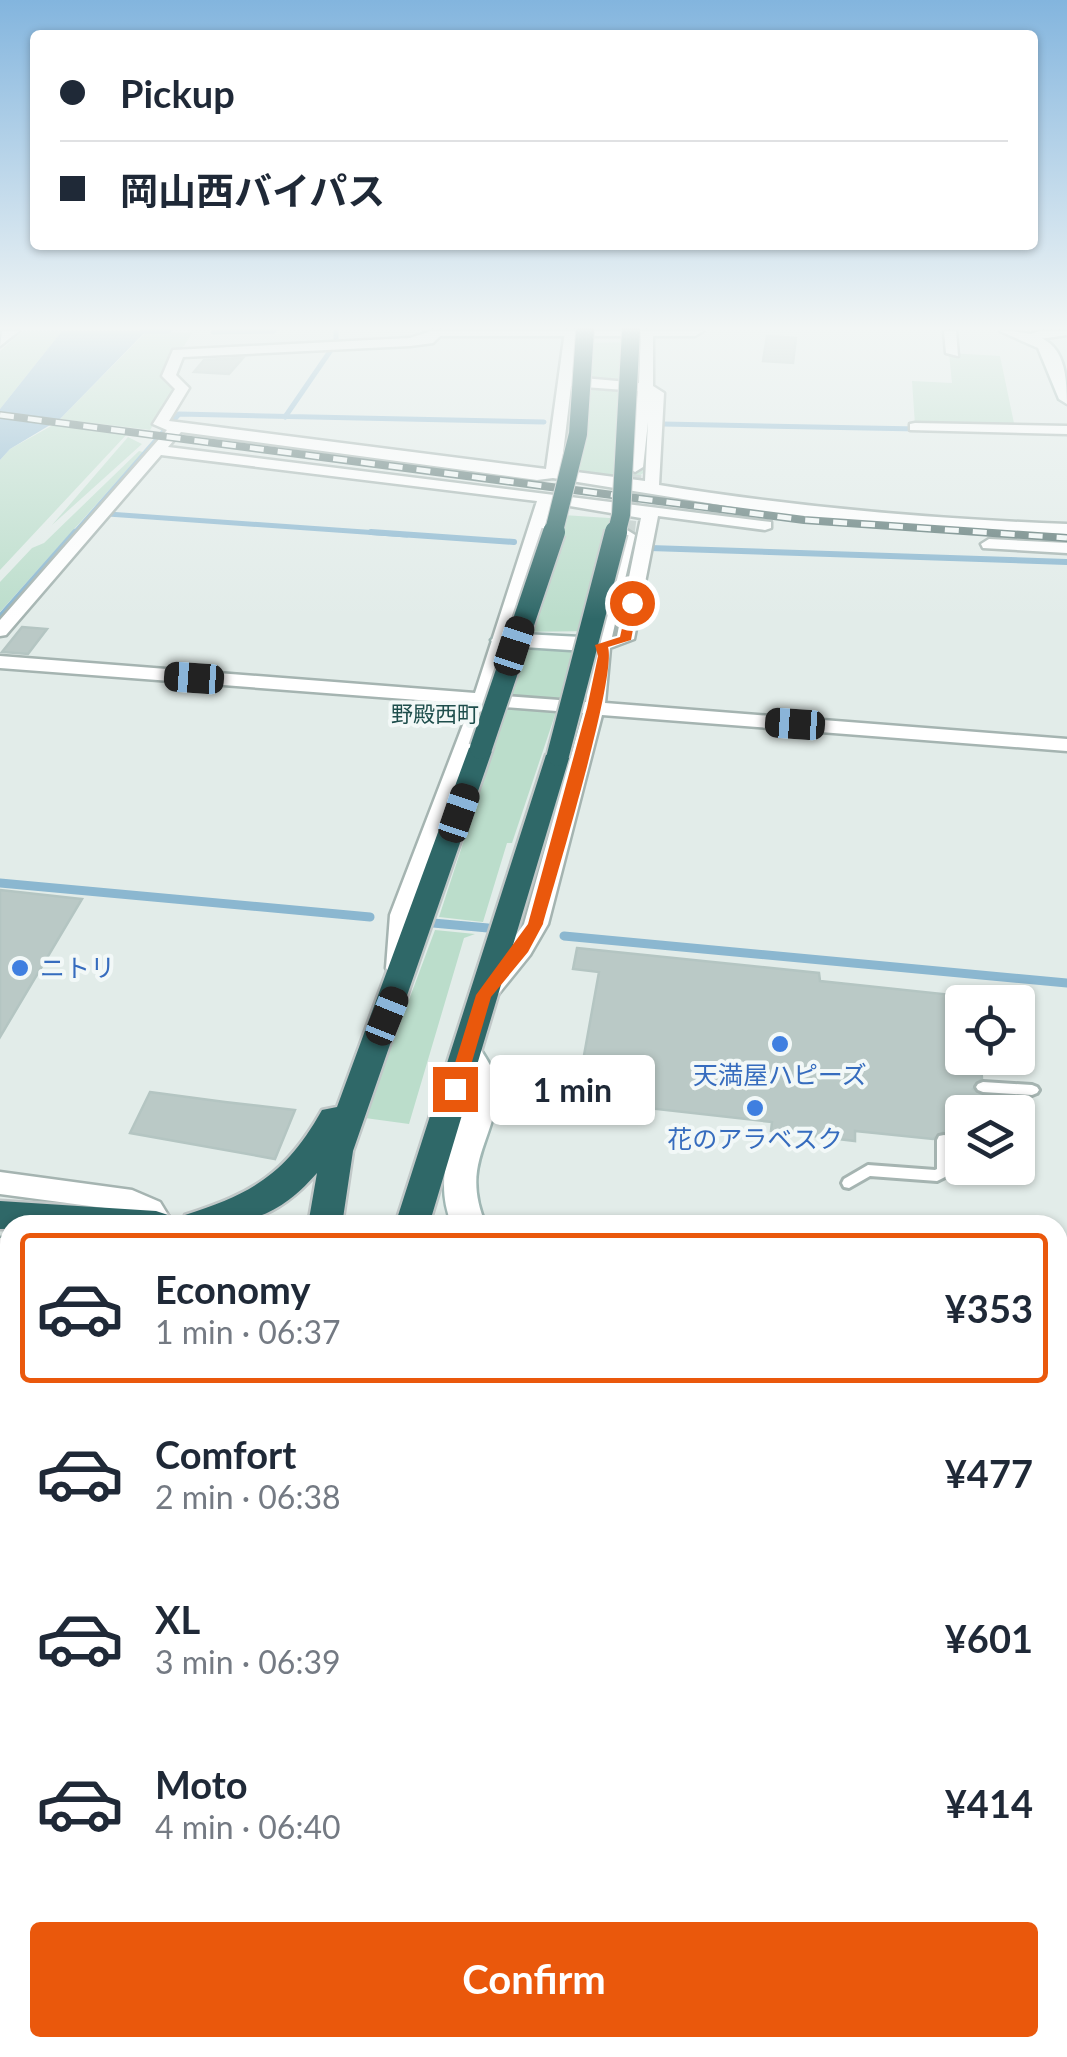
<!DOCTYPE html>
<meta charset="utf-8">
<style>
:root{--surface:#fff;--page:#f6f6f7;--text:#1f2937;--muted:#747a83;--line:#e0e1e3;--accent:#ea580c}
body{margin:0;font-family:Lato,"Noto Sans JP",sans-serif;background:var(--page);color:var(--text);height:100vh;display:flex;flex-direction:column;font-size:38px;white-space:nowrap}
*{box-sizing:border-box;margin:0}
p{font-size:32px;color:var(--muted)}
.icon{flex:none;width:55px;height:55px;fill:none;stroke:currentColor;stroke-width:2;stroke-linecap:round;stroke-linejoin:round}
.map{position:relative;flex:1;overflow:hidden}
.panel{position:absolute;left:0px;top:1215px;width:1068px;height:842px;display:flex;flex-direction:column;background:var(--surface);border-radius:30px 30px 0 0;box-shadow:0 2px 8px #0004}
.panel>*{flex:none}
.hud{position:absolute;left:30px;top:30px;width:1008px;height:220px;border-radius:10px;box-shadow:0 2px 8px #0004;display:grid;align-content:center;height:220px;padding:0 30px;background:var(--surface)}
.fabs{position:absolute;left:945px;top:985px;display:grid;gap:20px}
.fabs a{display:grid;place-items:center;width:90px;height:90px;border-radius:10px;background:var(--surface);box-shadow:0 2px 8px #0004;font-size:50px}
.end{position:absolute;width:45px;height:45px;margin:-22px;border:12px solid #ea580c;background:#fff;box-shadow:0 0 0 5px #fff}
.from{border-radius:50%}
.bubble{position:absolute;height:70px;border-radius:10px;background:var(--surface);box-shadow:0 2px 8px #0004;font-size:32px;font-weight:700;line-height:70px;text-align:center}
.car{position:absolute;width:30px;height:60px;margin:-30px -15px;border-radius:12px;box-shadow:0 0 8px 2px #0007;background:linear-gradient(#222 24%,#8ab4d8 0 40%,#222 0 76%,#8ab4d8 0 86%,#222 0)}
.hud b{display:flex;align-items:center;gap:35px;height:95px;font-size:38px}
.hud b+b{border-top:2px solid var(--line)}
.hud i{width:25px;height:25px;background:var(--text)}
ul{padding:18px 0 0;list-style:none}
li{display:flex;align-items:center;gap:30px;height:150px;margin:0 20px 15px;padding:0 10px;border:5px solid transparent;border-radius:10px}
li div{flex:1}
li b{display:block;font-size:38px}
li em{font-style:normal;font-weight:700}
li.active{border-color:var(--accent)}
li>.icon{width:90px;height:90px;stroke-width:1.5}
.cta{display:flex;gap:20px;margin-top:auto;padding:20px 30px}
.cta a{flex:1;height:115px;border-radius:10px;background:var(--accent);color:#fff;font-size:40px;font-weight:700;line-height:115px;text-align:center}
.map>svg:first-child{display:block}
.green{fill:#bbddcb}
.water{fill:#8bb7d0}
.lines{fill:none;stroke-linecap:round;stroke-linejoin:round}
.stream-far3{stroke:#8bb7d0;stroke-width:5}
.stream-far2{stroke:#8bb7d0;stroke-width:6}
.stream-far1{stroke:#8bb7d0;stroke-width:9}
.stream{stroke:#8bb7d0;stroke-width:14}
.building{fill:#bac9c6;stroke:#b4c5c2;stroke-width:2.5}
.street-tunnel{stroke:#bcc9c6;stroke-width:15;stroke-dasharray:15 8;stroke-linecap:butt}
.lane-casing{stroke:#a5b4b1;stroke-width:6}
.street-casing{stroke:#a5b4b1;stroke-width:5}
.secondary-casing{stroke:#a0b7b4;stroke-width:5}
.highway-casing{stroke:#c1c8c8;stroke-width:5}
.lane{fill:#fff;fill-rule:evenodd}
.street{fill:#fff;fill-rule:evenodd}
.secondary{fill:#fff;fill-rule:evenodd}
.highway{fill:#2f6868;fill-rule:evenodd}
.rail-casing{stroke:#5d7876;stroke-width:8}
.rail{stroke:#f2f8f7;stroke-width:5;stroke-dasharray:14;stroke-linecap:butt}
.highway-bridge-far1-casing{stroke:#c1c8c8;stroke-width:20;stroke-linecap:butt}
.highway-bridge-casing{stroke:#c1c8c8;stroke-width:26;stroke-linecap:butt}
.highway-bridge-far1{stroke:#2f6868;stroke-width:18}
.highway-bridge{stroke:#2f6868;stroke-width:22}
.route{fill:#ea580c}
.shop-dot{fill:#3f7fe0;stroke:#f2f8f7;stroke-width:4}
.labels{text-anchor:middle;stroke-width:8;stroke-linejoin:round;paint-order:stroke}
.far-neighbourhood-label{font-size:22px;fill:#1e4e4c;stroke:#f2f8f7}
.shop-label{font-size:25px;fill:#366cbe;stroke:#f2f8f7}
</style>
<div class="map">
<svg width="1067" height="2057" viewBox="0 0 1067 2057">
<rect width="100%" height="100%" fill="#e2ece9"/>
<path class="green" d="M23 331H62L0 409V351Z
M145 333H192L184 346 172 352 161 377 176 389 150 430 60 419Z
M642 342 641 385 573 378 577 353 574 343Z
M949 353 1000 356 1015 428 915 425 912 381 952 383Z
M570 386 638 391 632 466 650 468 631 482 564 474 560 454 565 427 570 423Z
M53 425 127 434 0 570V460L10 449Z
M128 437 142 444 52 525Z
M139 451 143 452 0 612V582L32 548 44 543Z
M548 514 624 519 598 631 510 632Z
M541 645 578 650 594 670 586 702 493 696 505 647Z
M507 708 556 712 512 843H507L483 922 439 917Z
M435 930 475 934 464 938 409 1124 365 1118Z"/>
<path class="water" d="M62 331H146L60 419 10 449 0 460V409Z"/>
<g class="lines">
<path class="stream-far3" d="M143 331H169
M336 331V341
M213 332 274 331
M285 417 333 347
M663 424 919 429
M108 514 407 535
M73 535 179 414 544 422"/>
<path class="stream-far2" d="M371 532 514 542
M650 548 1067 562
M0 617 75 532"/>
<path class="stream-far1" d="M0 883 370 917
M433 923 488 928
M564 936 1067 983"/>
<path class="stream" d="M249 2048 302 2057
M395 2048 450 2057"/>
</g>
<path class="building" d="M767 336 796 338 793 363 763 361Z
M243 358 229 374 194 372 204 360Z
M22 627 47 629 28 654 2 652Z
M0 890 82 899 0 1037Z
M577 948 819 973 820 981 962 996V1058H980L982 1078 973 1089 984 1096 985 1112H962V1142L945 1131 933 1139 855 1131V1141L771 1131 772 1122 576 1100 599 972 573 969Z
M150 1092 225 1102 295 1110 275 1159 130 1133Z"/>
<g class="lines">
<path class="street-tunnel" d="M627 535 635 467"/>
<g class="lane-casing">
<path id="lane" d="M983 1082 1032 1085 1037 1087 1039 1090 1037 1093 1032 1095 983 1092 978 1090 976 1087 978 1084Z
M944 1135 949 1136 951 1140V1171L949 1175 937 1181 870 1176 849 1188 844 1187 842 1183 844 1179 868 1165 935 1170 937 1169V1140L939 1136Z"/>
</g>
<g class="street-casing">
<path id="street" d="M431 331H445L433 343 410 346 183 357 176 375 189 388 169 421 546 469 565 331H577L572 377 639 383 641 331H653V386L664 393 659 485C795 507 930 519 1067 524V534L953 530 782 515 553 478 537 480 181 432 168 447 771 522V528L765 530 658 516 634 639 610 648 605 703 1067 739V751L602 715 548 924 530 955 496 997 487 999 475 991 524 924 583 713 490 706 414 915 410 968 398 976 390 974 386 968 390 915 471 704 0 668V656L475 693 537 501 161 455 6 635 0 636V620L167 430 153 424 175 389 162 376 173 350 410 338ZM571 386 638 391 627 467 635 472 643 467 648 422 645 481 561 470ZM552 503 641 518 617 636 612 637 635 535 627 530 619 535 592 645 586 702 493 695Z
M944 331H956L958 356 946 353Z
M1067 331V335L1033 340 1026 336 1039 331Z
M915 423 1067 426V434L910 430V424Z
M989 539 1067 543V553L983 548 981 544Z
M0 1172 132 1190 160 1202 174 1225H145L127 1211 0 1194Z
M0 1266H10V1290H0Z
M10 1970V2034L0 2038V1974Z
M179 2048H221L220 2057H178Z"/>
</g>
<g class="secondary-casing">
<path id="secondary" d="M19 331 0 346 2 331Z
M429 331H703L695 336H437Z
M1000 331C1055 331 1067 351 1067 404L1059 399 1038 348Z
M502 633 601 638 612 645 601 652 494 645 491 640Z
M467 1042 478 1045C484 1056 494 1068 495 1080 503 1136 457 1158 486 1225H452C423 1154 485 1114 452 1053L456 1045Z
M0 1238 10 1239V1267L0 1266Z
M1058 1326 1067 1328V1360L1058 1358Z
M1058 1360 1067 1361V1393L1058 1392Z"/>
</g>
<g class="highway-casing">
<path id="highway" d="M481 741 493 748 353 1151 342 1225H308L317 1173C274 1222 242 1225 180 1225L185 1215C253 1193 286 1174 322 1110L337 1107 469 748Z
M558 748 570 755 429 1225H395L546 755Z
M0 1201 156 1211 168 1215 173 1225 0 1229Z
M55 2048H107L103 2057H51Z
M140 2048H192L188 2057H136Z"/>
</g>
<use href="#lane" class="lane"/>
<use href="#street" class="street"/>
<use href="#secondary" class="secondary"/>
<use href="#highway" class="highway"/>
<g class="rail-casing">
<path id="rail" d="M0 415 804 520 1067 538"/>
</g>
<use href="#rail" class="rail"/>
<g class="highway-bridge-far1-casing">
<path id="highway-bridge-far1" d="M553 535 578 434 585 331
M616 535 621 515 631 331"/>
</g>
<g class="highway-bridge-casing">
<path id="highway-bridge" d="M481 748 554 532
M558 755 616 532"/>
</g>
<use href="#highway-bridge-far1" class="highway-bridge-far1"/>
<use href="#highway-bridge" class="highway-bridge"/>
</g>
<linearGradient id="sky" x2="0" y2="1"><stop stop-color="#83b5de"/><stop offset="0.53" stop-color="#f2f6f5"/><stop offset="1" stop-color="#f2f6f5" stop-opacity="0"/></linearGradient>
<rect width="1067" height="619" fill="url(#sky)"/>
<path class="route" d="M628 601 638 603 631 640 608 647C617 677 555 880 543 924L528 952 491 997 464 1089 449 1094 447 1089 476 995 528 924 587 708 598 656 595 645 620 637Z"/>
<g class="shop-dot">
<circle cx="20" cy="968" r="10"/>
<circle cx="780" cy="1044" r="10"/>
<circle cx="755" cy="1108" r="10"/>
</g>
<g class="labels">
<g class="far-neighbourhood-label">
<text x="435" y="722">野殿西町</text>
</g>
<g class="shop-label">
<text x="40" y="977" text-anchor="start">ニトリ</text>
<text x="780" y="1084">天満屋ハピーズ</text>
<text x="755" y="1148">花のアラベスク</text>
</g>
</g>
</svg>
<div class="fabs">
<a><svg class="icon" aria-label="locate" viewBox="0 0 24 24"><circle cx="12" cy="12" r="6"/><path d="M12 2v4M12 18v4M2 12h4M18 12h4"/></svg></a>
<a><svg class="icon" aria-label="layers" viewBox="0 0 24 24"><path d="M12 4l9 5-9 5-9-5zM3 14l9 5 9-5"/></svg></a>
</div>
<i class="end from" style="left:632px;top:603px"></i>
<i class="end" style="left:455px;top:1089px"></i>
<div class="bubble" style="left:490px;top:1055px;width:165px">1 min</div>
<i class="car" style="left:514px;top:646px;rotate:18deg"></i>
<i class="car" style="left:194px;top:678px;rotate:274deg"></i>
<i class="car" style="left:795px;top:724px;rotate:274deg"></i>
<i class="car" style="left:459px;top:813px;rotate:19deg"></i>
<i class="car" style="left:387px;top:1016px;rotate:22deg"></i>
<div class="hud">
<b><i class="from"></i>Pickup</b>
<b><i></i>岡山西バイパス</b>
</div>
<section class="panel">
<ul>
<li class="active"><svg class="icon" aria-label="car" viewBox="0 0 24 24"><path d="M5 17H2v-5l4-1 3-4h7l3 4 3 1v5h-3M9 17h6M6 11h13"/><circle cx="7" cy="17" r="2"/><circle cx="17" cy="17" r="2"/></svg><div><b>Economy</b><p>1 min · 06:37</p></div><em>¥353</em></li>
<li><svg class="icon" aria-label="car" viewBox="0 0 24 24"><path d="M5 17H2v-5l4-1 3-4h7l3 4 3 1v5h-3M9 17h6M6 11h13"/><circle cx="7" cy="17" r="2"/><circle cx="17" cy="17" r="2"/></svg><div><b>Comfort</b><p>2 min · 06:38</p></div><em>¥477</em></li>
<li><svg class="icon" aria-label="car" viewBox="0 0 24 24"><path d="M5 17H2v-5l4-1 3-4h7l3 4 3 1v5h-3M9 17h6M6 11h13"/><circle cx="7" cy="17" r="2"/><circle cx="17" cy="17" r="2"/></svg><div><b>XL</b><p>3 min · 06:39</p></div><em>¥601</em></li>
<li><svg class="icon" aria-label="car" viewBox="0 0 24 24"><path d="M5 17H2v-5l4-1 3-4h7l3 4 3 1v5h-3M9 17h6M6 11h13"/><circle cx="7" cy="17" r="2"/><circle cx="17" cy="17" r="2"/></svg><div><b>Moto</b><p>4 min · 06:40</p></div><em>¥414</em></li>
</ul>
<div class="cta"><a>Confirm</a></div>
</section>
</div>
